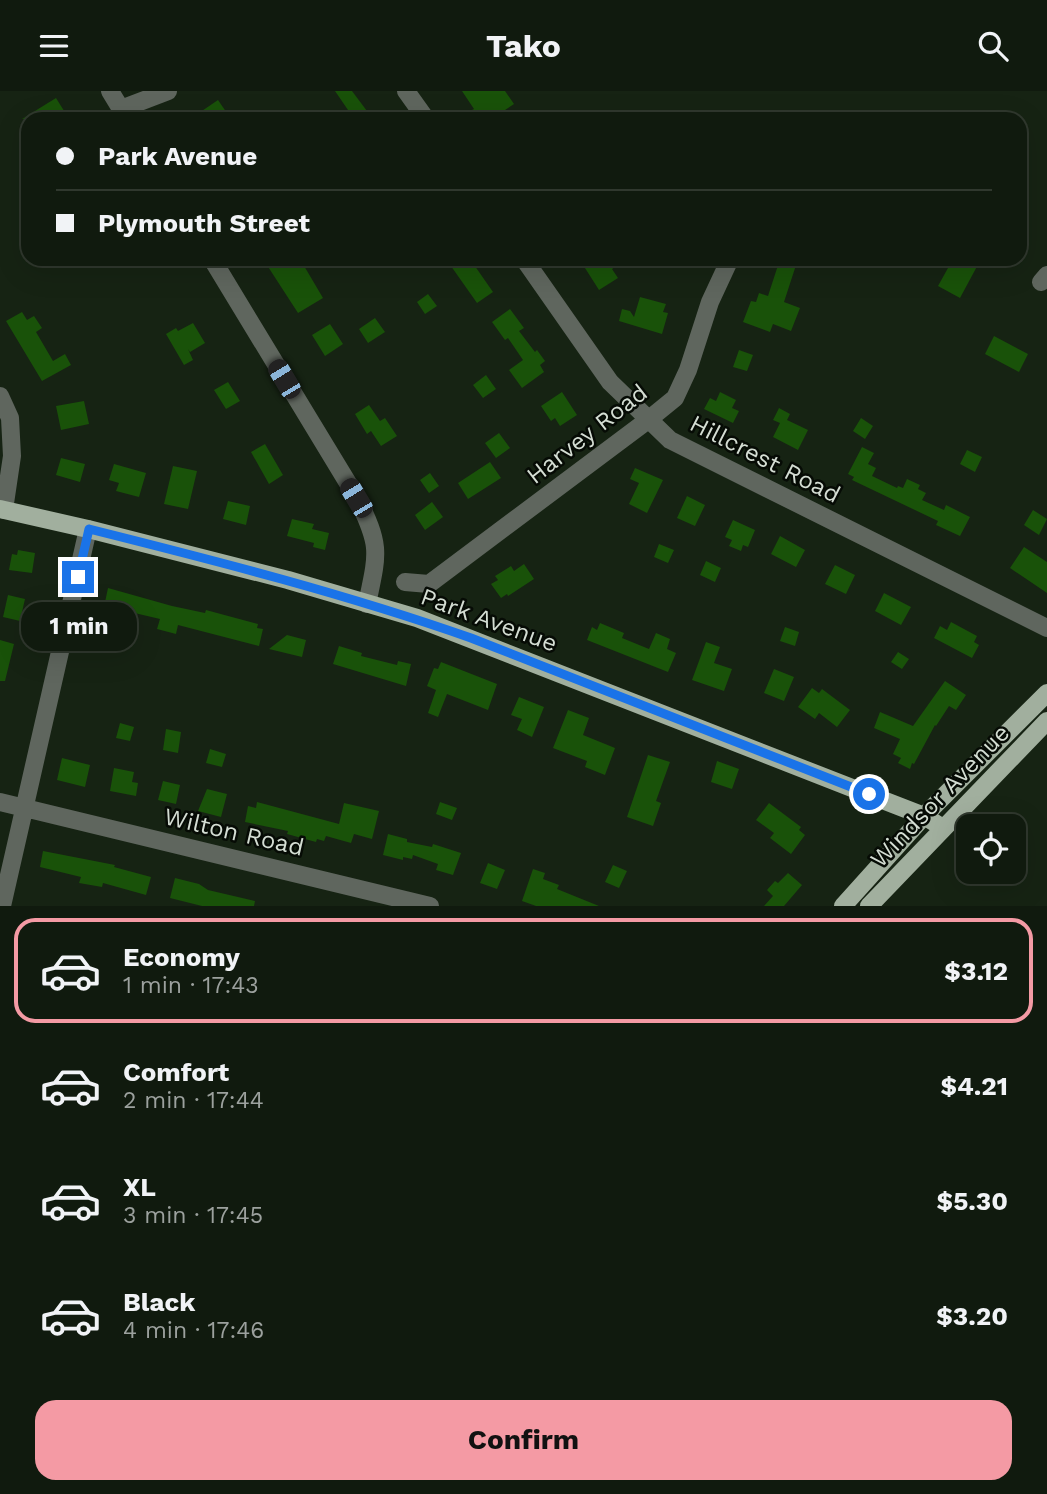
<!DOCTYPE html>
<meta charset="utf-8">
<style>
:root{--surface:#101a0e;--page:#1e271c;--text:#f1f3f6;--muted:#9ca19e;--line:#30382e;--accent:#f49aa4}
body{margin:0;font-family:"Work Sans",sans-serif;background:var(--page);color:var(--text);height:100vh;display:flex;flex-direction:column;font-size:26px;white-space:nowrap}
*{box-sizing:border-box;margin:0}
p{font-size:23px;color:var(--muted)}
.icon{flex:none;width:38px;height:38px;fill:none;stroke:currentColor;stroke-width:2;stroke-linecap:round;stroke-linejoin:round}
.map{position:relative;height:815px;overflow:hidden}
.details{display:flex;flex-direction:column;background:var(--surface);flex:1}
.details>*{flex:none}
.banner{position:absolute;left:21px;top:21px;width:1006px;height:154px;border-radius:21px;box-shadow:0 7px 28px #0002,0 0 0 2px var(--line);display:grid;align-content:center;height:154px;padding:0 35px;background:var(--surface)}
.buttons{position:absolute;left:956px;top:723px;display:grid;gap:14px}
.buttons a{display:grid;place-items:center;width:70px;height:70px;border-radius:14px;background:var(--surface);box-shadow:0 7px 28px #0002,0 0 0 2px var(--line);font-size:35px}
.end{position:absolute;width:32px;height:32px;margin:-16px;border:9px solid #1a73e8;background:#fff;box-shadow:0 0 0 4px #fff}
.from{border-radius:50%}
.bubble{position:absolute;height:49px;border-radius:21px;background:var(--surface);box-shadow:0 7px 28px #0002,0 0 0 2px var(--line);font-size:23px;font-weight:700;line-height:49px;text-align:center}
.car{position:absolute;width:21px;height:42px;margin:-21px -10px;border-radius:9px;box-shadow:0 0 5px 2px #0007;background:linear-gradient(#222 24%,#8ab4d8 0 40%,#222 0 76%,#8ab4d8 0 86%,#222 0)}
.banner b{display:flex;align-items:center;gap:24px;height:66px;font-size:26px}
.banner b+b{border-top:2px solid var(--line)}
.banner i{width:18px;height:18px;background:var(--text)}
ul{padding:12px 0 0;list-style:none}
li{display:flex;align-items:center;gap:21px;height:105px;margin:0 14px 10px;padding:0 21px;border:4px solid transparent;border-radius:21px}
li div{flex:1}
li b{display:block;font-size:26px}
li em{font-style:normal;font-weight:700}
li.active{border-color:var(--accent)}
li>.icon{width:63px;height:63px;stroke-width:1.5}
.button{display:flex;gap:14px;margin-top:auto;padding:14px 35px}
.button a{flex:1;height:80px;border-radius:21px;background:var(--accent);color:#111;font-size:28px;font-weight:700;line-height:80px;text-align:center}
header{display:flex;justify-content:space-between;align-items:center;height:91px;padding:0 35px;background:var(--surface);font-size:32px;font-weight:700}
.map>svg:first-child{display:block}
.building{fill:#195209}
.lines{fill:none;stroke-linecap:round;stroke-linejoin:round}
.minor{stroke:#5f665e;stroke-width:18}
.major{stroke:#a1af9e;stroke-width:18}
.route{stroke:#1a73e8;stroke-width:9}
.labels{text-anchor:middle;stroke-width:5;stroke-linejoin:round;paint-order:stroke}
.street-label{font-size:24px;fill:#d4ddd3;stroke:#060b05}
</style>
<header><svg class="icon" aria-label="menu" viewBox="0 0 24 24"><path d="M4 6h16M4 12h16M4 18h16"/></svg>Tako<svg class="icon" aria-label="search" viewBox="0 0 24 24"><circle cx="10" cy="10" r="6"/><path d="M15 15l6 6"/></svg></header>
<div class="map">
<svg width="1047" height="815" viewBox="0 0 1047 815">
<rect width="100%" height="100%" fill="#162313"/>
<path class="building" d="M335 0H352L373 28H341L348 19Z
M462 0H505L514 13 502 21 507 28H478L472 19 474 18Z
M56 7 66 23 56 28H22Z
M218 9 231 28H190Z
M263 168H300L323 207 298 222Z
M446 168H470L493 201 477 212Z
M599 168H626L612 178 618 187 599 199 585 177Z
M780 168H798L784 211 800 217 791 240 773 233 770 241 743 231 751 210 756 211 759 202 768 205Z
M953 168H981L960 207 938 195Z
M428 203 437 215 425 223 417 211Z
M640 206 666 213 663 221 668 222 662 243 619 230 622 218 630 220 634 226Z
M510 218 524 237 519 240 535 261 537 259 545 270 540 274 544 281 522 297 509 279 523 269 508 247 505 249 492 231Z
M22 221 27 229 34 225 42 237 36 241 53 270 65 263 71 274 42 290 6 230Z
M375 227 385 241 368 252 359 238Z
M193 232 205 252 190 261 188 258 193 269 184 274 166 243 176 237 178 240Z
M330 233 343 253 325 265 312 244Z
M994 245 1028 263 1019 281 985 263Z
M739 259 753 264 747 280 733 276Z
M486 284 496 298 483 307 473 294Z
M228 291 240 310 226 318 214 299Z
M562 301 577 324 560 335 555 327 551 330 541 315Z
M720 301 736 309 732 317 739 320 733 332 704 318 710 307 716 310Z
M84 310 89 333 61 339 56 315Z
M369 314 380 330 385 327 397 345 381 355 371 340 367 343 355 323Z
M779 317 790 323 787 329 808 339 798 359 773 346 780 332 773 329Z
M861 327 873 335 865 348 853 340Z
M499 342 510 357 496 367 485 352Z
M265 353 283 384 269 393 251 361Z
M862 356 874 362 868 373 876 377 872 385 897 397 898 395 903 397 907 388 920 394 918 398 926 402 922 409 944 419 946 414 970 426 960 445 936 434 938 430 852 389 854 386 848 383Z
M967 359 982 366 975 381 960 373Z
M61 367 85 373 80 391 56 384Z
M490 371 501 387 468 408 458 392Z
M114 373 146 382 139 406 116 400 119 392 109 389Z
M173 375 197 380 188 418 164 413Z
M635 377 663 389 647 422 629 413 639 392 630 388Z
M430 382 439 395 429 402 420 389Z
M687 405 705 414 695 435 677 427Z
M228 410 250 415 246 434 223 428Z
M432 411 443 426 425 439 415 424Z
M1033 419 1047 428 1039 444 1024 434Z
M292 428 314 433 312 438 329 442 325 459 313 456 314 452 287 445Z
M733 429 755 439 748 456 743 454 741 460 729 455 732 449 725 446Z
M780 445 805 459 796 476 771 463Z
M659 453 674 459 668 472 654 466Z
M1024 456 1047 471V502L1010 477Z
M18 459 35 462 32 482 9 479 12 463 17 464Z
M706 470 721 477 715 491 700 484Z
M524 473 534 488 508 505 507 503 501 507 491 493 498 489 495 485 511 475 514 480Z
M835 474 855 484 846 503 825 493Z
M108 497 172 515 205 522 206 519 258 533 257 537 263 538 259 555 178 534 176 543 157 538 160 528 126 520 121 543 106 540 111 517 104 516Z
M884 502 911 516 901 534 875 520Z
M8 504 25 508 20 530 3 526Z
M951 531 977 545 974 551 979 554 972 567 934 547 940 535 947 539Z
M600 532 624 542 622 547 649 558 656 542 670 548 667 558 676 562 668 581 587 549 592 536 597 539Z
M785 536 799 541 795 555 780 550Z
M287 544 306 549 302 566 269 558Z
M0 549 14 553 5 590H0Z
M706 551 720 556 714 572 732 578 724 600 692 589Z
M339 555 362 562 361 565 397 574 398 570 411 573 406 595 333 573Z
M898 561 909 568 902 578 891 571Z
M441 571 497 593 488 619 447 603 438 626 428 622 436 599 427 595 434 577 438 578Z
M774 578 794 586 784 610 764 602Z
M945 590 966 604 956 619 949 615 936 635 935 634 914 673 912 672 910 678 898 672 901 667 893 663 900 648 874 637 880 621 913 635Z
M812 597 819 602 822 598 850 619 837 636 819 622 815 628 798 616Z
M519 606 544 616 532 646 517 639 522 628 511 624Z
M568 619 589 627 583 644 615 657 605 684 585 676 587 670 553 657Z
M120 632 134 636 130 650 116 647Z
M166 638 181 641 178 662 163 659Z
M210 658 226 663 222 676 206 672Z
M648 664 670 671 656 710 661 712 653 735 627 726Z
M62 667 90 674 85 696 57 689Z
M717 670 739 678 732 698 711 691Z
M114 677 134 681 132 691 138 692 136 705 110 700Z
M163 690 180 694 176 713 158 709Z
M207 698 227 703 221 726 198 720Z
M257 711 339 733 344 712 379 720 372 748 354 743 351 752 326 745 324 750 317 748 316 751 287 743 288 740 245 731 248 715 256 717Z
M440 711 457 717 452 729 436 723Z
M769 712 801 736 799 739 805 744 791 763 770 747 774 742 756 729Z
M388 743 407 748V751L432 756 433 753 461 762 453 784 436 779 438 773 413 764 412 768 403 766V769L383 764Z
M43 760 115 774 114 776 151 786 146 804 103 792 102 796 79 792 81 786 40 776Z
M488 772 505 779 497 798 480 792Z
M613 774 627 780 619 797 605 791Z
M533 778 545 782 543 788 559 794 557 798 599 815H536L522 810Z
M788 782 802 794 784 815H764L773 805 767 799 775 790 778 792Z
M175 787 199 793 208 799 255 810 254 815H202L170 807Z"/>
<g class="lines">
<path class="minor" d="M110 0 127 28
M406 0 426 28
M121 18 168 0
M212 168 357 407C381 455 378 461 367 513
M524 168 610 291 670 349 1047 537
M1041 191 1047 184
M0 305 10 327 12 365 4 419
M405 491 429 493 648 329 675 307 688 279 710 211 730 168
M0 711 430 815
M2 815 88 438"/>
<path class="major" d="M0 418 88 438 288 489 417 527 893 713 924 725 943 737
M843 815 924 725 1047 602
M869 815 1047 630"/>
</g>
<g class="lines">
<path class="route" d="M78 486 89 438C217 470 346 503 471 547L869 703"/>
</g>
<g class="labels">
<g class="street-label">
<text transform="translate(587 343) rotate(-38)" y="8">Harvey Road</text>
<text transform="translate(765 368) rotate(27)" y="8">Hillcrest Road</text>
<text transform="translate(489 529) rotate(20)" y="8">Park Avenue</text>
<text transform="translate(940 705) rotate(-46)" y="8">Windsor Avenue</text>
<text transform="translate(234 741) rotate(13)" y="8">Wilton Road</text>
</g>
</g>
</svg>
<div class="buttons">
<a><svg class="icon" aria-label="locate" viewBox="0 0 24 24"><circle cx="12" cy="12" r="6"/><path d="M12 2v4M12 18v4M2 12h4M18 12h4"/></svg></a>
</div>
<i class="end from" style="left:869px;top:703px"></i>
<i class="end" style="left:78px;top:486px"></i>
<div class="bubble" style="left:21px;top:511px;width:116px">1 min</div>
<i class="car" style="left:284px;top:288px;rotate:329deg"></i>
<i class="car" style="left:356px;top:407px;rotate:329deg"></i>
<div class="banner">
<b><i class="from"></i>Park Avenue</b>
<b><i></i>Plymouth Street</b>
</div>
</div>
<section class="details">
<ul>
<li class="active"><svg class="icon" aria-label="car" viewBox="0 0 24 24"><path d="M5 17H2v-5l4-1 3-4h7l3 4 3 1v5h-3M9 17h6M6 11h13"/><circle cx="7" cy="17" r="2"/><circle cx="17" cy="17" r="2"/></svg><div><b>Economy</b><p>1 min · 17:43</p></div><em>$3.12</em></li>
<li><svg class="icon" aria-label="car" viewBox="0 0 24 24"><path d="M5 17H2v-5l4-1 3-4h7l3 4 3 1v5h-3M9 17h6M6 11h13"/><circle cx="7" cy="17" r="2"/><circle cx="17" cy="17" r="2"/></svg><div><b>Comfort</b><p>2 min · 17:44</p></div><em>$4.21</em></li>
<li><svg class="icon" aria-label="car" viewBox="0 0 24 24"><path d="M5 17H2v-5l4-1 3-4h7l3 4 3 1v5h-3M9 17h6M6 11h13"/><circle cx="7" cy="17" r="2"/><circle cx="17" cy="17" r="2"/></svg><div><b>XL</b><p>3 min · 17:45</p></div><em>$5.30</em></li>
<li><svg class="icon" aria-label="car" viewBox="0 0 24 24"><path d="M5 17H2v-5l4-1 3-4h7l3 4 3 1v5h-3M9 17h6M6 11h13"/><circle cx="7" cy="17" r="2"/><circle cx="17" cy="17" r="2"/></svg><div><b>Black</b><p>4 min · 17:46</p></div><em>$3.20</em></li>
</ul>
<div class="button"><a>Confirm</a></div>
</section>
